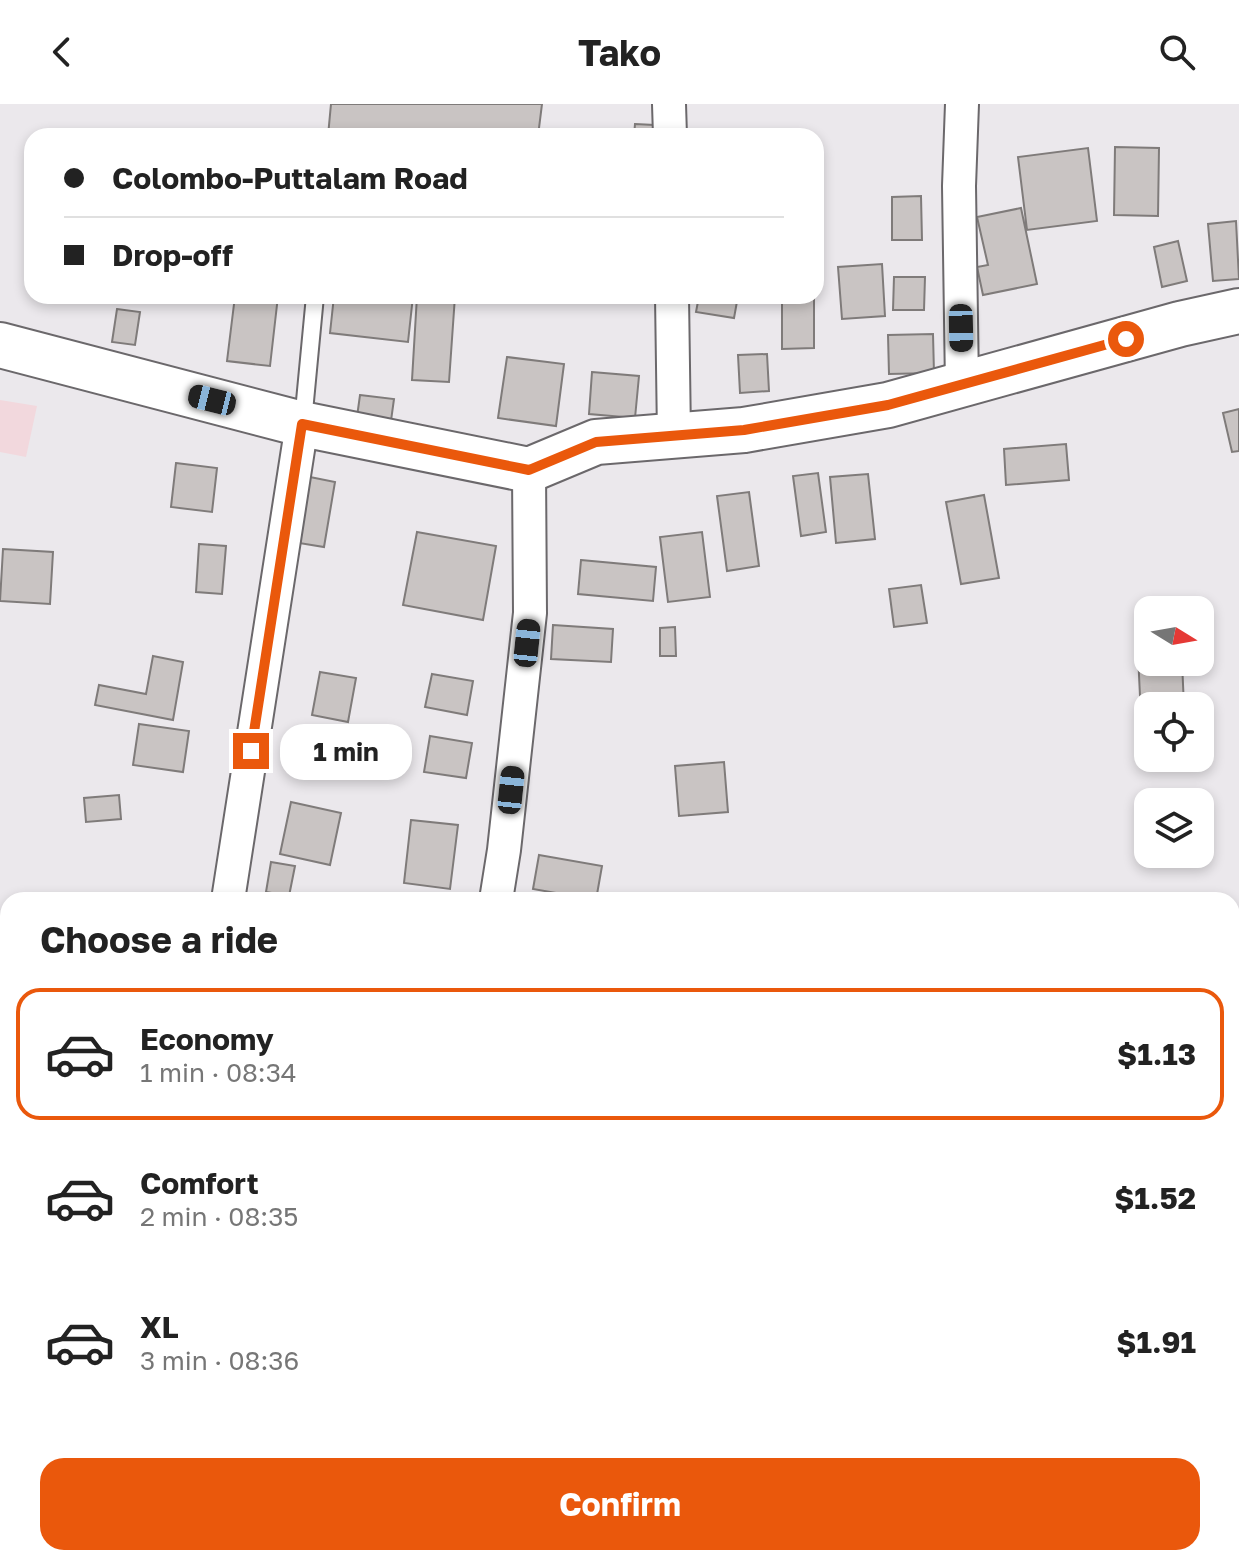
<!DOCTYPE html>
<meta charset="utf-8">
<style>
:root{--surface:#fff;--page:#f6f6f6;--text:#222;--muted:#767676;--line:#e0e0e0;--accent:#ea580c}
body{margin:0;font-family:"Golos Text",sans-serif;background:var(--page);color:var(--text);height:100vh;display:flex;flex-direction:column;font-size:30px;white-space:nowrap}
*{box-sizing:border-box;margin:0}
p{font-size:26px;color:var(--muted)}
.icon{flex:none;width:44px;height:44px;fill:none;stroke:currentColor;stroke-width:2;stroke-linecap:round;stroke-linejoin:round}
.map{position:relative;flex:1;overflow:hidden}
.sheet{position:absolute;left:0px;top:788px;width:1240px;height:674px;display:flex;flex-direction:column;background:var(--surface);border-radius:24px 24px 0 0;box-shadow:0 4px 12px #0003}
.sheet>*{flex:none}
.guide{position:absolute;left:24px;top:24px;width:800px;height:176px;border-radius:24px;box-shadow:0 4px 12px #0003;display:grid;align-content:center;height:176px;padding:0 40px;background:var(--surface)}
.needle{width:52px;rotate:101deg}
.buttons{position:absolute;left:1134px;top:492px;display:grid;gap:16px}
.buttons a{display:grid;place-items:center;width:80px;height:80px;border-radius:16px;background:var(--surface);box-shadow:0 4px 12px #0003;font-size:40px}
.end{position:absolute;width:36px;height:36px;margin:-18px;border:10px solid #ea580c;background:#fff;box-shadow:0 0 0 4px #fff}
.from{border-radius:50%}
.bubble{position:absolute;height:56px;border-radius:24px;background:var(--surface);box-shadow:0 4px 12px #0003;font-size:26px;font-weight:700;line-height:56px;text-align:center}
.car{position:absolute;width:24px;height:48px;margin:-24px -12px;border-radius:10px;box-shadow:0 0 6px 2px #0007;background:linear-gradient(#222 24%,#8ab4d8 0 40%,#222 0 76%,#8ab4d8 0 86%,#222 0)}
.guide b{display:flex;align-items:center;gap:28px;height:76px;font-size:30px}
.guide b+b{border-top:2px solid var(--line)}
.guide i{width:20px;height:20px;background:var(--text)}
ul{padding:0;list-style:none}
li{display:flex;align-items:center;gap:24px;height:132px;margin:0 16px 12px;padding:0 24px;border:4px solid transparent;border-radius:24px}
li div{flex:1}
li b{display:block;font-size:30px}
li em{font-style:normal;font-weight:700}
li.selected{border-color:var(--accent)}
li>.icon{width:72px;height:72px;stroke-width:1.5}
h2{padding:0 40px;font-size:36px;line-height:96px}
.cta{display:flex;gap:16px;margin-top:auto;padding:16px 40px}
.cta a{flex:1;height:92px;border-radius:24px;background:var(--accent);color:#fff;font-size:32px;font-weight:700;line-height:92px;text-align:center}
header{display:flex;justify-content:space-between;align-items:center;height:104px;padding:0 40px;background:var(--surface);font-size:36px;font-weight:700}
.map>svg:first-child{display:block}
.industrial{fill:#f2d8dd}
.building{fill:#c9c4c3;stroke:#7f7b7a;stroke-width:2}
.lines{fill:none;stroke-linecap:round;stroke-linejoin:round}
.lane-casing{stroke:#6b686b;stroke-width:20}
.street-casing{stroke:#6b686b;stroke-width:36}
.highway-casing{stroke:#6b686b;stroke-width:48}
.lane{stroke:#fff;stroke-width:16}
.street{stroke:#fff;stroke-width:32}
.highway{stroke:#fff;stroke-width:44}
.route{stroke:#ea580c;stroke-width:10}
</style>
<header><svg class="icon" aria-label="back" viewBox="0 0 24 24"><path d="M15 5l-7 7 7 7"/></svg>Tako<svg class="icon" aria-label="search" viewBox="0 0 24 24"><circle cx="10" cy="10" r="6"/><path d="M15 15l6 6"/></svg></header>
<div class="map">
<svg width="1239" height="1461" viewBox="0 0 1239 1461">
<rect width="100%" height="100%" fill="#ebe8ec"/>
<path class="industrial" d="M0 296 37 302 26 353 0 348Z"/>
<path class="building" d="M331 0H542L538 32H328Z
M635 20 654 21V32H634Z
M1115 43 1159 44 1158 112 1114 111Z
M1088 44 1097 117 1027 126 1018 53Z
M921 92 922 136H892V93Z
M1021 104 1037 180 983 191 977 163 988 161 977 113Z
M1236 117 1239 175 1213 177 1208 120Z
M1178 137 1187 177 1162 183 1154 143Z
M882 160 885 212 842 215 838 163Z
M894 173H925L924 206H893Z
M235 192H278L270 262 227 257Z
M334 192H413L408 238 330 229Z
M417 192H455L449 278 412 276Z
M699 192H738L734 214 696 208Z
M782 192H814V244L782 245Z
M117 205 140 208 135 241 112 238Z
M933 230 934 269 889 270 888 231Z
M767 250 769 287 740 289 738 251Z
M507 253 564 260 556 322 498 314Z
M592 268 639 272 635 314 589 310Z
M360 291 394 295 390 324 356 320Z
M1239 305V347L1232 348 1223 309Z
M1066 340 1069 376 1006 381 1004 345Z
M176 359 217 364 212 408 171 403Z
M818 369 826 428 801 432 793 372Z
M868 370 875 435 836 439 830 373Z
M310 373 335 378 324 443 299 439Z
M749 388 759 462 727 467 717 392Z
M984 391 999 474 961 480 946 398Z
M417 428 496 442 483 516 403 501Z
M702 428 710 493 668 498 660 433Z
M199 440 226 442 222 490 196 488Z
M3 445 53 448 50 500 0 497Z
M581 456 656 463 653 497 578 490Z
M921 481 927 519 894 523 889 485Z
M553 521 613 525 611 558 551 555Z
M675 523 676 552H660V524Z
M1148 549V558H1182L1184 602H1148V634H1142L1138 550Z
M153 552 183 558 173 616 95 601 99 581 146 590Z
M320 568 356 574 348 618 312 611Z
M432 570 473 577 467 611 425 603Z
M139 620 189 627 183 668 133 661Z
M430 632 472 639 466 674 424 668Z
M724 658 728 708 679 712 675 662Z
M119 691 121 715 86 718 84 694Z
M291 698 341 709 330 761 280 750Z
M411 716 458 721 450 785 404 779Z
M539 751 602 762 596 796 533 785Z
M271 758 295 762 289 792 266 788Z
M0 867 8 868V894L2 930H0Z
M0 1342 8 1343 5 1381 0 1380Z
M1232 1415H1239V1450H1232Z
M58 1454H106V1461H58Z
M208 1454H283L281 1461H215L207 1459Z
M372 1454H426V1461H371Z
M692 1454H716L724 1461H685Z"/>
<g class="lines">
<g class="lane-casing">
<path id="lane" d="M303 318 315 192"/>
</g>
<g class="street-casing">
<path id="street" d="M669 0 670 32
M672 192 674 332
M962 281 959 82 962 0
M228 796 302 320
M496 796 504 746 530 509 529 366
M153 1461 154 1454"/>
</g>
<g class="highway-casing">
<path id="highway" d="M0 241 302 320 529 366 596 338 744 326 888 301 1180 220 1239 207"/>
</g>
<use href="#lane" class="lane"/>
<use href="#street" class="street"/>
<use href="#highway" class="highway"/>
</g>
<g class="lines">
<path class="route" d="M251 647 302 320 529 366 596 338 744 326 888 301 1126 235"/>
</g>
</svg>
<div class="buttons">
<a><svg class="needle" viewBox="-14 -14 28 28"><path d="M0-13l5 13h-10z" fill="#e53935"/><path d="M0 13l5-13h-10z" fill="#767676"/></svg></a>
<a><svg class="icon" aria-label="locate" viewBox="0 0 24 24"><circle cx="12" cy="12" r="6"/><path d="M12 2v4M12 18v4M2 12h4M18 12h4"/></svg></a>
<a><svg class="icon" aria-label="layers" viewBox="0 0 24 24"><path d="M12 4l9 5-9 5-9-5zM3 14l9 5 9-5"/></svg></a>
</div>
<i class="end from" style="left:1126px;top:235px"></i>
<i class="end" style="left:251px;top:647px"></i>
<div class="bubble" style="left:280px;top:620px;width:132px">1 min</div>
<i class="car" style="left:961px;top:224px;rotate:179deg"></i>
<i class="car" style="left:212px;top:296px;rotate:284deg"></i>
<i class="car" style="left:527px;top:539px;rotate:6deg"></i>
<i class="car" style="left:511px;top:686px;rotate:6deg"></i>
<div class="guide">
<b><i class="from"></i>Colombo-Puttalam Road</b>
<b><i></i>Drop-off</b>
</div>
<section class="sheet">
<h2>Choose a ride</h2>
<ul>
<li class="selected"><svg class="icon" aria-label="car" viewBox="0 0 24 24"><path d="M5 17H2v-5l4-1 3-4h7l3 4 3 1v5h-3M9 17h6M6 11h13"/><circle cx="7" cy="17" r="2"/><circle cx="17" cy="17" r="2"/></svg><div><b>Economy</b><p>1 min · 08:34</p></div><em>$1.13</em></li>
<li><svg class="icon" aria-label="car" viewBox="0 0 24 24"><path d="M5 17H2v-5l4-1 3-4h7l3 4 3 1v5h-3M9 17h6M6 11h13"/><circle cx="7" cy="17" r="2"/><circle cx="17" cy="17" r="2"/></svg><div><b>Comfort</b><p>2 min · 08:35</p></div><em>$1.52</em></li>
<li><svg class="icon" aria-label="car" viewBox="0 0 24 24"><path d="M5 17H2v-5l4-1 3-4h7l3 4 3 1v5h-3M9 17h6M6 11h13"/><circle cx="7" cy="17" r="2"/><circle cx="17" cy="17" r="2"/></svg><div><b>XL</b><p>3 min · 08:36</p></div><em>$1.91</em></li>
</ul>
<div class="cta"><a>Confirm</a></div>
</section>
</div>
